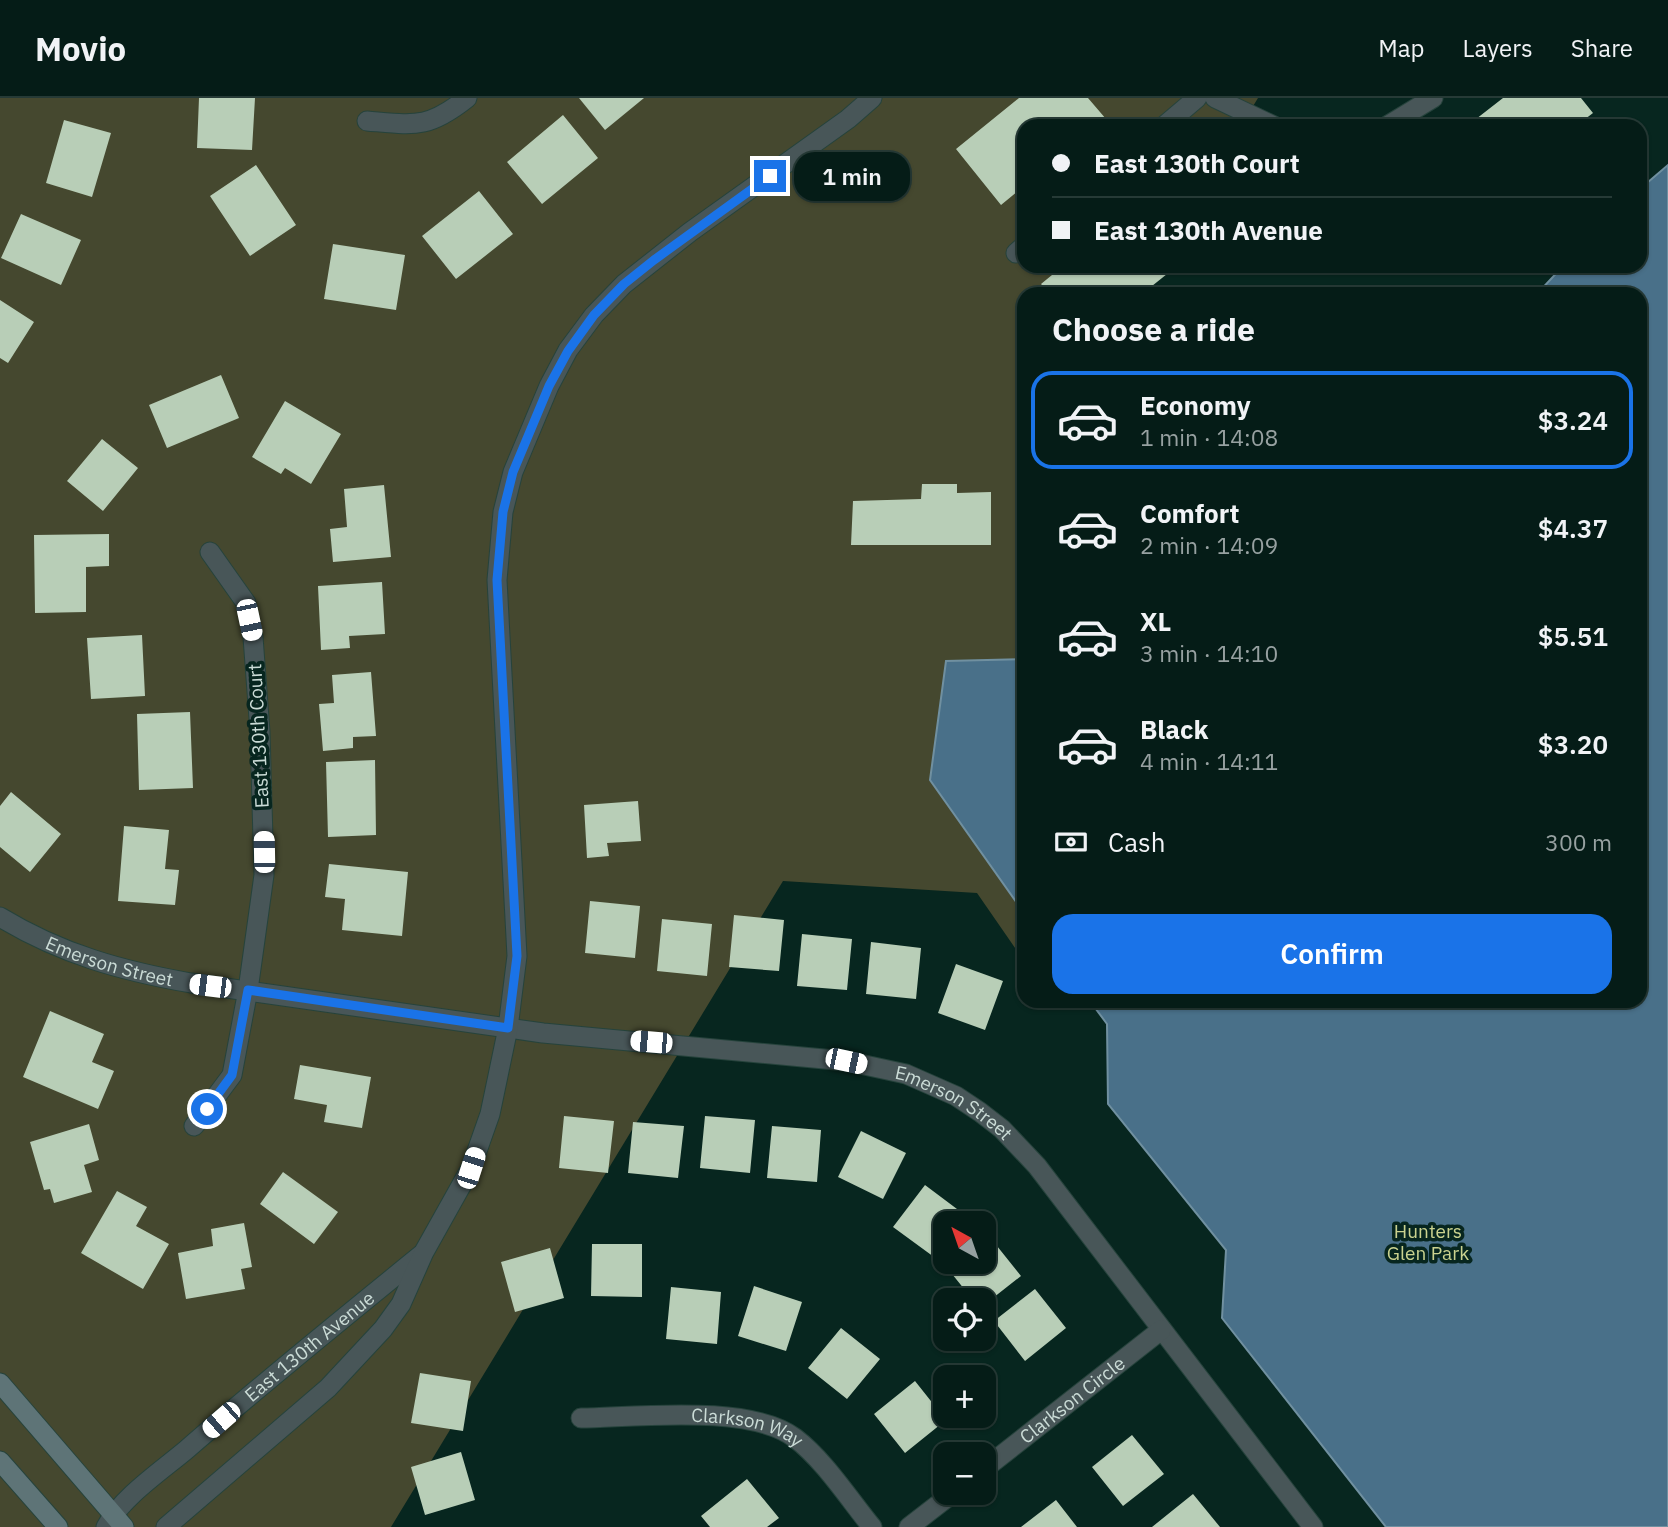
<!DOCTYPE html>
<meta charset="utf-8">
<style>
:root{--surface:#051c17;--page:#132924;--text:#f1f3f6;--muted:#97a1a1;--line:#263a36;--accent:#1a73e8}
body{margin:0;font-family:"IBM Plex Sans",sans-serif;background:var(--page);color:var(--text);height:100vh;display:flex;flex-direction:column;font-size:26px;white-space:nowrap}
*{box-sizing:border-box;margin:0}
p{font-size:23px;color:var(--muted)}
.icon{flex:none;width:38px;height:38px;fill:none;stroke:currentColor;stroke-width:2;stroke-linecap:round;stroke-linejoin:round}
.map{position:relative;flex:1;overflow:hidden}
.details{position:absolute;left:1017px;top:189px;width:630px;height:721px;display:flex;flex-direction:column;background:var(--surface);border-radius:21px;box-shadow:0 2px 5px #0004,0 0 0 2px var(--line)}
.details>*{flex:none}
.hud{position:absolute;left:1017px;top:21px;width:630px;height:154px;border-radius:21px;box-shadow:0 2px 5px #0004,0 0 0 2px var(--line);display:grid;align-content:center;height:154px;padding:0 35px;background:var(--surface)}
.needle{width:46px;rotate:320deg}
.tools{position:absolute;left:933px;top:1113px;display:grid;gap:14px}
.tools a{display:grid;place-items:center;width:63px;height:63px;border-radius:14px;background:var(--surface);box-shadow:0 2px 5px #0004,0 0 0 2px var(--line);font-size:35px}
.end{position:absolute;width:32px;height:32px;margin:-16px;border:9px solid #1a73e8;background:#fff;box-shadow:0 0 0 4px #fff}
.from{border-radius:50%}
.bubble{position:absolute;height:49px;border-radius:21px;background:var(--surface);box-shadow:0 2px 5px #0004,0 0 0 2px var(--line);font-size:23px;font-weight:600;line-height:49px;text-align:center}
.car{position:absolute;width:21px;height:42px;margin:-21px -10px;border-radius:9px;box-shadow:0 0 5px 2px #0007;background:linear-gradient(#fff 24%,#345 0 40%,#fff 0 76%,#345 0 86%,#fff 0)}
.hud b{display:flex;align-items:center;gap:24px;height:66px;font-size:26px}
.hud b+b{border-top:2px solid var(--line)}
.hud i{width:18px;height:18px;background:var(--text)}
ul{padding:0;list-style:none}
li{display:flex;align-items:center;gap:21px;height:98px;margin:0 14px 10px;padding:0 21px;border:4px solid transparent;border-radius:21px}
li div{flex:1}
li b{display:block;font-size:26px}
li em{font-style:normal;font-weight:600}
li.on{border-color:var(--accent)}
li>.icon{width:63px;height:63px;stroke-width:1.5}
h2{padding:0 35px;font-size:32px;line-height:84px}
.pay{display:flex;align-items:center;gap:18px;height:77px;padding:0 35px;font-size:26px}
.pay p{margin-inline-start:auto}
.primary-button{display:flex;gap:14px;margin-top:auto;padding:14px 35px}
.primary-button a{flex:1;height:80px;border-radius:21px;background:var(--accent);color:#fff;font-size:28px;font-weight:600;line-height:80px;text-align:center}
header{display:flex;align-items:center;gap:42px;box-sizing:border-box;height:98px;padding:0 35px;background:var(--surface);border-bottom:2px solid var(--line)}
header strong{font-size:33px}
nav{display:flex;gap:38px;margin-inline-start:auto;font-size:24px}
.map>svg:first-child{display:block}
.green{fill:#45482f}
.water{fill:#497089;stroke:#7090a0;stroke-width:2}
.building{fill:#b8ceb7}
.lines{fill:none;stroke-linecap:round;stroke-linejoin:round}
.minor-casing{stroke:#26433c;stroke-width:21}
.tertiary-casing{stroke:#26433c;stroke-width:21}
.secondary-casing{stroke:#26433c;stroke-width:21}
.minor{stroke:#485658;stroke-width:19}
.tertiary{stroke:#485658;stroke-width:19}
.secondary{stroke:#5e7477;stroke-width:19}
.route{stroke:#1a73e8;stroke-width:9}
.labels{text-anchor:middle;stroke-width:7;stroke-linejoin:round;paint-order:stroke}
.street-label{font-size:19px;fill:#cadbd6;stroke:#07261f}
.park-label{font-size:19px;fill:#cad28f;stroke:#07261f}
</style>
<header>
<strong>Movio</strong>
<nav><a>Map</a><a>Layers</a><a>Share</a></nav>
</header>
<div class="map">
<svg width="1668" height="1429" viewBox="0 0 1668 1429">
<rect width="100%" height="100%" fill="#07261f"/>
<path class="green" d="M0 0H1258L1241 28H1024V168H1156L1139 196H1024V863L977 795 783 783 391 1429H0Z"/>
<path class="water" d="M1668 67V1429H1386L1222 1220 1226 1152 1108 1006 1107 926 1090 903H1640V196H1537L1563 168H1640V91Z
M1019 406H1024V470H1019Z
M1024 561V815L930 682 946 563Z"/>
<path class="building" d="M199 0H255L252 52 197 50Z
M579 0H644L605 32Z
M1019 0H1088L1106 21 1098 28H1024V88L1001 107 956 51Z
M1503 0H1581L1593 15 1576 28H1467Z
M563 17 598 60 542 106 507 64Z
M64 22 111 35 92 99 46 85Z
M256 67 296 127 250 158 210 98Z
M479 93 513 136 456 181 422 138Z
M21 116 81 142 61 187 1 160Z
M333 146 405 157 396 212 324 201Z
M1063 168H1177L1142 196H1050L1041 186Z
M0 202 34 224 8 265 0 260Z
M221 277 239 320 167 350 149 307Z
M285 303 341 336 311 386 285 370 281 376 252 359Z
M102 341 138 370 103 413 67 383Z
M922 386H957V395L991 394V447H851L853 403 921 401Z
M384 387 391 459 333 464 330 431 347 429 344 391Z
M109 436V468L86 469V514L35 515 34 437Z
M382 484 385 536 349 538 350 550 321 552 318 488Z
M142 537 145 598 91 601 87 540Z
M371 574 376 638 353 639V650L323 653 319 606 334 605 332 577Z
M190 614 193 690 139 692 137 616Z
M375 662 376 737 328 739 326 664Z
M11 694 61 736 30 774 0 749V708Z
M638 703 641 743 607 745 609 758 587 760 584 707Z
M124 728 169 732 165 771 179 772 175 807 118 803Z
M329 766 408 774 402 838 342 832 345 801 325 799Z
M590 803 640 808 635 860 585 855Z
M734 817 784 822 779 873 729 869Z
M662 821 712 826 707 878 657 873Z
M802 836 852 841 847 892 797 888Z
M871 844 921 850 916 901 866 896Z
M956 866 1003 883 985 932 938 915Z
M50 913 104 936 92 964 114 973 98 1011 23 979Z
M300 967 371 979 362 1030 324 1024 327 1007 294 1001Z
M564 1018 614 1023 608 1075 559 1070Z
M705 1018 755 1022 750 1075 700 1070Z
M633 1024 684 1028 678 1080 628 1075Z
M89 1026 99 1062 84 1067 92 1094 54 1105 50 1091 44 1092 30 1044Z
M772 1028 821 1032 817 1084 767 1080Z
M861 1033 906 1055 883 1101 838 1079Z
M283 1074 338 1114 314 1146 260 1106Z
M925 1087 965 1117 959 1125H945V1144L934 1159 893 1129Z
M117 1093 147 1109 136 1128 169 1146 143 1191 81 1155Z
M244 1125 252 1169 241 1171 245 1191 186 1201 178 1155 213 1148 211 1131Z
M989 1138 1021 1178 984 1207V1202H973L948 1171 958 1164H984V1143Z
M592 1146H642V1199L591 1198Z
M550 1150 564 1200 515 1214 501 1164Z
M754 1188 802 1204 786 1253 738 1238Z
M671 1189 721 1194 717 1246 666 1241Z
M1035 1191 1066 1230 1025 1263 994 1223Z
M841 1230 880 1261 847 1301 808 1270Z
M420 1275 471 1283 463 1333 411 1325Z
M915 1283 946 1322 905 1355 874 1316Z
M1132 1337 1164 1376 1123 1408 1092 1369Z
M461 1354 475 1402 425 1417 411 1369Z
M747 1381 779 1420 767 1429H710L701 1418Z
M1193 1396 1220 1429H1152Z
M1056 1402 1077 1429H1021Z"/>
<g class="lines">
<g class="minor-casing">
<g id="minor">
<path d="M1215 0 1274 28"/>
<path d="M367 23C415 27 428 31 467 0"/>
<path d="M1164 28 1197 0"/>
<path d="M1387 28 1433 0"/>
<path d="M1016 155 1024 148"/>
<path id="s1" d="M0 819C61 856 122 873 191 885L543 935 846 963 906 976 956 998 980 1014 1002 1031 1037 1068 1313 1429"/>
<path d="M194 1028 232 977 248 892 264 777 260 634 253 539 246 505 210 454"/>
<path id="s2" d="M581 1320C638 1319 750 1306 795 1340 824 1362 849 1401 872 1429"/>
<path id="s3" d="M984 1371 1161 1232"/>
<path d="M909 1429 953 1395"/>
</g>
</g>
<g class="tertiary-casing">
<g id="tertiary">
<path id="s4" d="M106 1429C121 1400 161 1373 186 1352 263 1285 342 1221 421 1157"/>
<path d="M166 1429 328 1290 383 1231 401 1206 424 1154 471 1070 490 1016 508 930 517 858 497 482 503 414 513 374 549 288 568 252 594 217 624 186 690 134 848 21 872 0"/>
</g>
</g>
<g class="secondary-casing">
<path id="secondary" d="M0 1285 124 1429
M0 1363 58 1429"/>
</g>
<use href="#minor" class="minor"/>
<use href="#tertiary" class="tertiary"/>
<use href="#secondary" class="secondary"/>
</g>
<g class="lines">
<path class="route" d="M207 1011 232 977 248 892 508 930 517 858 497 482 503 414 513 374 549 288 568 253 594 217 624 186 654 162 770 78"/>
</g>
<g class="labels">
<g class="street-label">
<text transform="translate(258 638) rotate(-93)" y="7">East 130th Court</text>
<text dy="7" stroke="none"><textPath href="#s1" startOffset="119">Emerson Street</textPath></text>
<text dy="7" stroke="none"><textPath href="#s1" startOffset="980">Emerson Street</textPath></text>
<text dy="7" stroke="none"><textPath href="#s4" startOffset="273">East 130th Avenue</textPath></text>
<text dy="7" stroke="none"><textPath href="#s3" startOffset="112">Clarkson Circle</textPath></text>
<text dy="7" stroke="none"><textPath href="#s2" startOffset="168">Clarkson Way</textPath></text>
</g>
<g class="park-label">
<text x="1428" y="1140">Hunters<tspan x="1428" dy="22">Glen Park</tspan></text>
</g>
</g>
</svg>
<div class="tools">
<a><svg class="needle" viewBox="-14 -14 28 28"><path d="M0-13l5 13h-10z" fill="#e53935"/><path d="M0 13l5-13h-10z" fill="#97a1a1"/></svg></a>
<a><svg class="icon" aria-label="locate" viewBox="0 0 24 24"><circle cx="12" cy="12" r="6"/><path d="M12 2v4M12 18v4M2 12h4M18 12h4"/></svg></a>
<a>+</a>
<a>−</a>
</div>
<i class="end from" style="left:207px;top:1011px"></i>
<i class="end" style="left:770px;top:78px"></i>
<div class="bubble" style="left:794px;top:54px;width:116px">1 min</div>
<i class="car" style="left:249px;top:522px;rotate:168deg"></i>
<i class="car" style="left:264px;top:754px;rotate:359deg"></i>
<i class="car" style="left:210px;top:888px;rotate:277deg"></i>
<i class="car" style="left:651px;top:944px;rotate:275deg"></i>
<i class="car" style="left:846px;top:963px;rotate:102deg"></i>
<i class="car" style="left:471px;top:1070px;rotate:18deg"></i>
<i class="car" style="left:221px;top:1322px;rotate:229deg"></i>
<div class="hud">
<b><i class="from"></i>East 130th Court</b>
<b><i></i>East 130th Avenue</b>
</div>
<section class="details">
<h2>Choose a ride</h2>
<ul>
<li class="on"><svg class="icon" aria-label="car" viewBox="0 0 24 24"><path d="M5 17H2v-5l4-1 3-4h7l3 4 3 1v5h-3M9 17h6M6 11h13"/><circle cx="7" cy="17" r="2"/><circle cx="17" cy="17" r="2"/></svg><div><b>Economy</b><p>1 min · 14:08</p></div><em>$3.24</em></li>
<li><svg class="icon" aria-label="car" viewBox="0 0 24 24"><path d="M5 17H2v-5l4-1 3-4h7l3 4 3 1v5h-3M9 17h6M6 11h13"/><circle cx="7" cy="17" r="2"/><circle cx="17" cy="17" r="2"/></svg><div><b>Comfort</b><p>2 min · 14:09</p></div><em>$4.37</em></li>
<li><svg class="icon" aria-label="car" viewBox="0 0 24 24"><path d="M5 17H2v-5l4-1 3-4h7l3 4 3 1v5h-3M9 17h6M6 11h13"/><circle cx="7" cy="17" r="2"/><circle cx="17" cy="17" r="2"/></svg><div><b>XL</b><p>3 min · 14:10</p></div><em>$5.51</em></li>
<li><svg class="icon" aria-label="car" viewBox="0 0 24 24"><path d="M5 17H2v-5l4-1 3-4h7l3 4 3 1v5h-3M9 17h6M6 11h13"/><circle cx="7" cy="17" r="2"/><circle cx="17" cy="17" r="2"/></svg><div><b>Black</b><p>4 min · 14:11</p></div><em>$3.20</em></li>
</ul>
<div class="pay"><svg class="icon" aria-label="cash" viewBox="0 0 24 24"><path d="M3 7h18v10H3z"/><circle cx="12" cy="12" r="2"/></svg>Cash<p>300 m</p></div>
<div class="primary-button"><a>Confirm</a></div>
</section>
</div>
